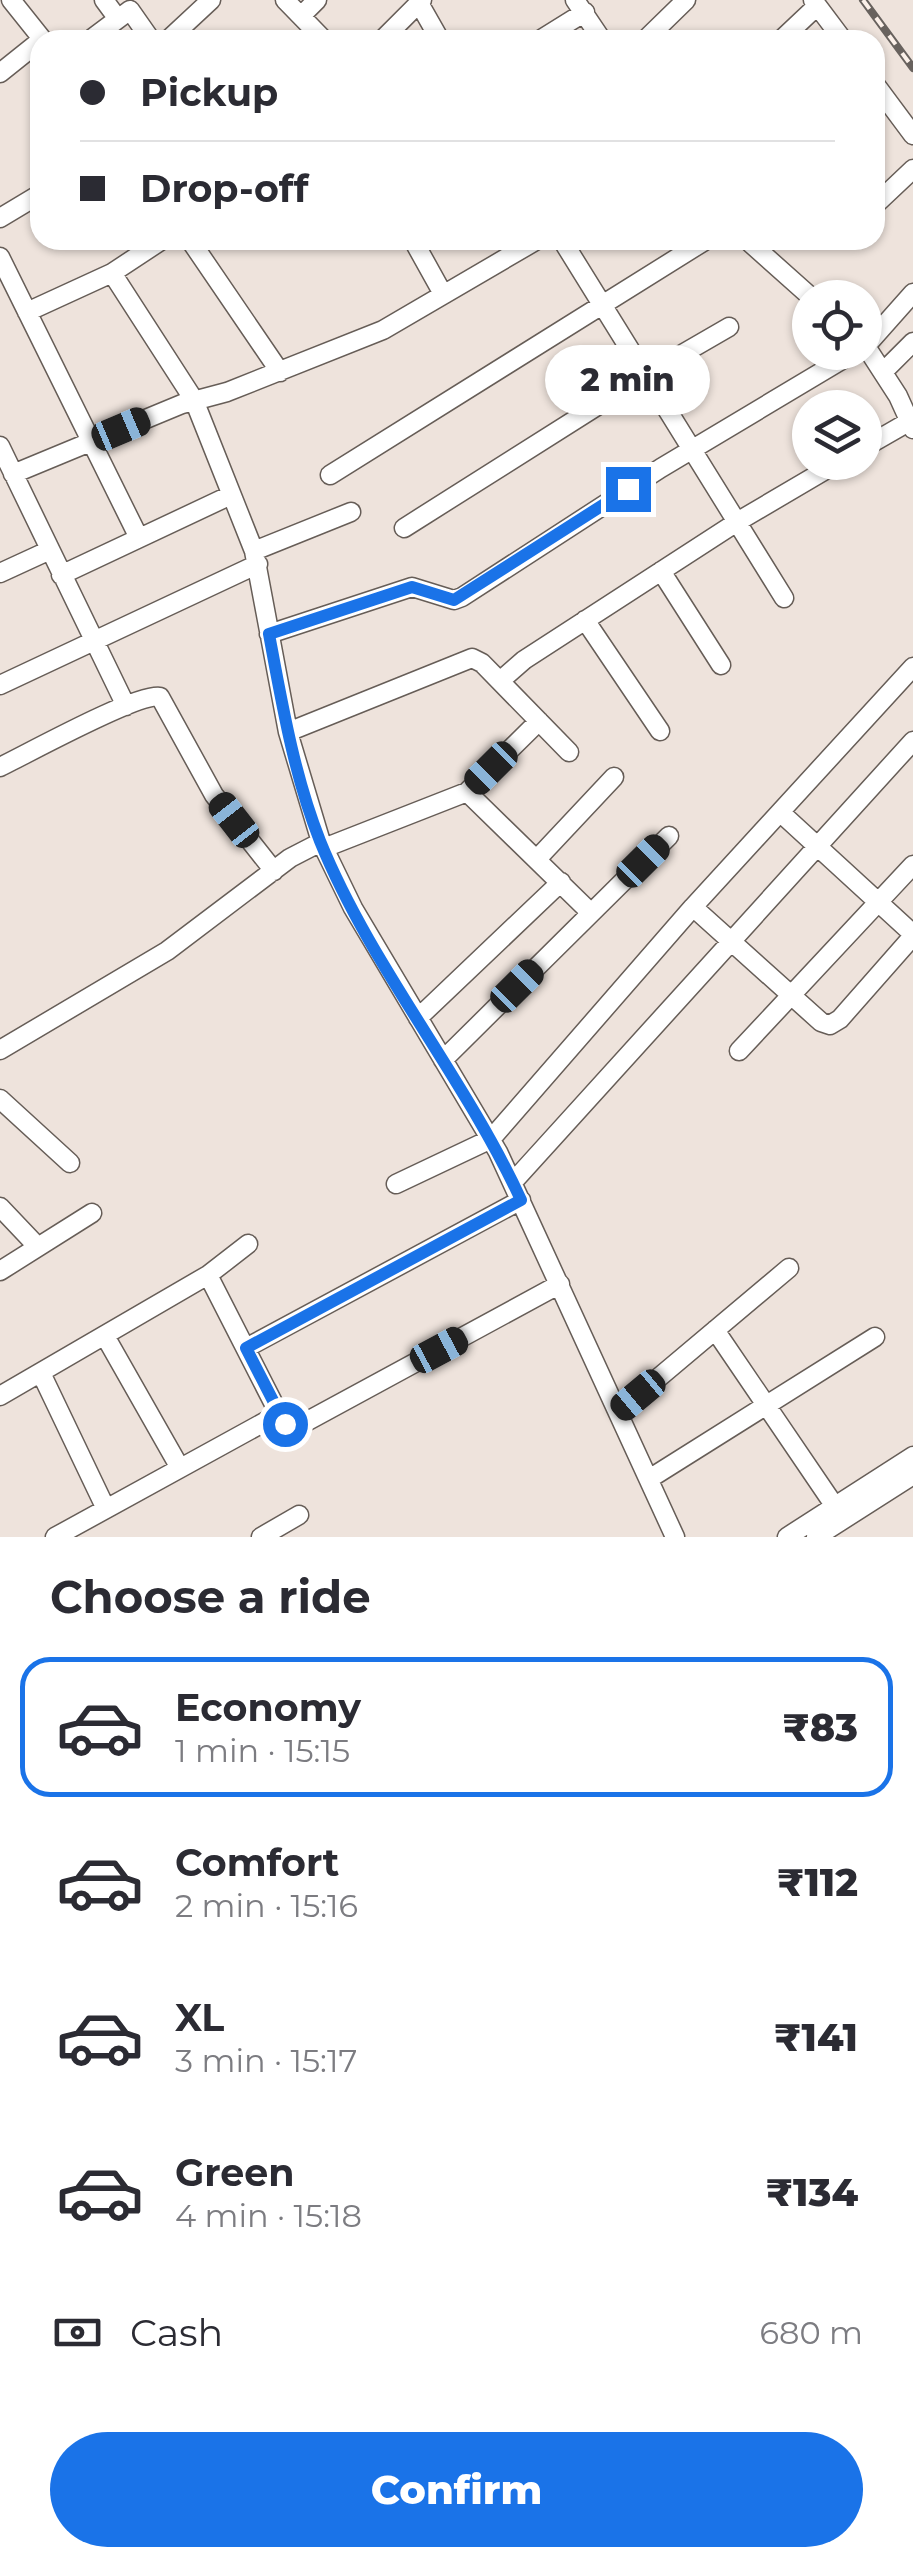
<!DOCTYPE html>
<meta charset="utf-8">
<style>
:root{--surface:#fff;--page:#f2f2f3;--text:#2b2b33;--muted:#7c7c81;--line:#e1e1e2;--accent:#1a73e8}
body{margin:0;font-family:Montserrat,sans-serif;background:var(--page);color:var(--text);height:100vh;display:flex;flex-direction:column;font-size:38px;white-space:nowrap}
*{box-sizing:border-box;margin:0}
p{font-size:32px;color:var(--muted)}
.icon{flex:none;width:55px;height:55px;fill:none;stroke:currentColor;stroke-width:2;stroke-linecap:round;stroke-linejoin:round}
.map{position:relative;height:1537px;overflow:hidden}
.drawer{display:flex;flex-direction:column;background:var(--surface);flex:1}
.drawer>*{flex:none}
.hud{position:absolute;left:30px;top:30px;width:855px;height:220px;border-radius:30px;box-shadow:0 2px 8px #0004;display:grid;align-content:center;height:220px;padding:0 50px;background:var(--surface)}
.controls{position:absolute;left:792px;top:280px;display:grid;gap:20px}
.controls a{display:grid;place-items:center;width:90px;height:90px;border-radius:50%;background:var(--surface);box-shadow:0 2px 8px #0004;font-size:50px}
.end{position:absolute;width:45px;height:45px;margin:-22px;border:12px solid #1a73e8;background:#fff;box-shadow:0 0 0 5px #fff}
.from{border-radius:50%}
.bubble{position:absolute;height:70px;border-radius:35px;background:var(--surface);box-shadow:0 2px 8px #0004;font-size:32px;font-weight:800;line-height:70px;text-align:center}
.car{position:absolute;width:30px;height:60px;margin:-30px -15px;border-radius:12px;box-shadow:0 0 8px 2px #0007;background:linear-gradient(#222 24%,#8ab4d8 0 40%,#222 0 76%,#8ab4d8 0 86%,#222 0)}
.hud b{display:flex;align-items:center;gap:35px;height:95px;font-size:38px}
.hud b+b{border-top:2px solid var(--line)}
.hud i{width:25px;height:25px;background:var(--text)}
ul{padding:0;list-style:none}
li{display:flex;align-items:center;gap:30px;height:140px;margin:0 20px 15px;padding:0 30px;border:5px solid transparent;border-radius:30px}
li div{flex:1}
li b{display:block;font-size:38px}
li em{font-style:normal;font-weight:800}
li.on{border-color:var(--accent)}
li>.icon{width:90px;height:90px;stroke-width:1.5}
h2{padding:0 50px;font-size:45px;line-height:120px}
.pay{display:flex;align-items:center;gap:25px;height:110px;padding:0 50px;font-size:38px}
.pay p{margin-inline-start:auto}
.cta{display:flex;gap:20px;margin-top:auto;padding:20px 50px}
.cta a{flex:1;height:115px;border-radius:60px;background:var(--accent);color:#fff;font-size:40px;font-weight:800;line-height:115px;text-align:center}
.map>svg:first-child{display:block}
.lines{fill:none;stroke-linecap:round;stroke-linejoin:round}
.minor-casing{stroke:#665d57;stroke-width:21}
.minor{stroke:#fff;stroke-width:18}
.rail-casing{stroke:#68625e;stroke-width:8}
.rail{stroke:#fbf0e9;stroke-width:4;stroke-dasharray:11;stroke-linecap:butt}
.route{stroke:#1a73e8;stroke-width:12}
</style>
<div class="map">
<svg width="913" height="1537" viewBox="0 0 913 1537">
<rect width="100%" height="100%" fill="#eee3dc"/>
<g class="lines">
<g class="minor-casing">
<path id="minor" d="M11 0 43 40
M104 0 118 19 130 10 151 40
M285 0 324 40
M575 0 602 40
M813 0 843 40
M419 3 440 40
M301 16 317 0
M90 40 118 19
M168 40 211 0
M382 40 422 0
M540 40 585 12
M645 40 686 0
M781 40 817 6
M0 73 40 41
M875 84 913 135
M875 205 913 169
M0 218 40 194
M190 240 280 372
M413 240 443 294
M562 240 784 598
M747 240 812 298
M0 257 139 538
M112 273 194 400 254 551 288 732 321 842 353 908 498 1152 675 1537
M27 312 112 273 162 240
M865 345 898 396 913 429
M865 347 913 293
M883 372 913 342
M0 446 126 706
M865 447 910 421
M13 474 182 404 227 392 383 330 537 240
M330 475 706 240
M404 528 646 375 729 327
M254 551 351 512
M661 571 721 665
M0 573 50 550
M61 575 231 495
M585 620 660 731
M269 634 412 587 454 600 462 597 661 468 855 352
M500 681 524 660 737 522 839 462
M0 685 258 564
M288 732 472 658 482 663 569 752
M0 767C27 754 139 692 160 697L214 795 274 871
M467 792 591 913
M781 813 913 934
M324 848 467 792 539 721
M537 859 614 777
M693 907 821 1022 830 1025 840 1019 913 936
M418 1018 561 882
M0 1050 167 951 290 858 321 842
M739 1051 913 865
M443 1060 669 836
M0 1099 70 1163
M513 1182 913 741
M396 1184 491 1139 693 907 913 667
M0 1207 38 1247
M0 1271 92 1213
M208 1275 279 1414 291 1430 560 1284
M715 1330 834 1505
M105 1336 180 1468
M246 1348 521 1200
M41 1373 106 1509
M0 1396 208 1275 248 1244
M619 1411 789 1268
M649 1479 875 1337
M55 1537 279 1414
M261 1537 299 1515
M787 1537 913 1456
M816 1537 913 1475"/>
</g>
<use href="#minor" class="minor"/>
<g class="rail-casing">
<path id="rail" d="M863 0 913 68"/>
</g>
<use href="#rail" class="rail"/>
</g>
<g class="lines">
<path class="route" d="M285 1424 246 1348 521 1200C464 1076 371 967 320 841 294 775 282 704 269 634L412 587 454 600 628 489"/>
</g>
</svg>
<div class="controls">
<a><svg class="icon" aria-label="locate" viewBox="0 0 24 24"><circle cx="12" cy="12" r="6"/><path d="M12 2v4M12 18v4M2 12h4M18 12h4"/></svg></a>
<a><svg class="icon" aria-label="layers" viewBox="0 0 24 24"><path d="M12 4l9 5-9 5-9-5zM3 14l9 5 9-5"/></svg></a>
</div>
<i class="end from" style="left:285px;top:1424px"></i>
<i class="end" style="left:628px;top:489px"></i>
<div class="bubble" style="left:545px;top:345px;width:165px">2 min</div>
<i class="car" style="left:121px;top:429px;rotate:67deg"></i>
<i class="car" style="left:491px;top:768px;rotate:225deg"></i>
<i class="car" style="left:234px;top:820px;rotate:322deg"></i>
<i class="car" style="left:643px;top:861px;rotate:45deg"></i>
<i class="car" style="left:517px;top:986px;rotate:45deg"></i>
<i class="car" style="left:439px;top:1350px;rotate:62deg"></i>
<i class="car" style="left:638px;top:1395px;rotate:230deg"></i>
<div class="hud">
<b><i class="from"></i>Pickup</b>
<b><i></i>Drop-off</b>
</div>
</div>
<section class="drawer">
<h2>Choose a ride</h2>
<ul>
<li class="on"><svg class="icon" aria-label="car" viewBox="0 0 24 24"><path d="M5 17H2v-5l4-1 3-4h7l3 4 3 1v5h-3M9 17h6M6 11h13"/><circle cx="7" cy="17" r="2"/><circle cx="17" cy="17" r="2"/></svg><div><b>Economy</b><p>1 min · 15:15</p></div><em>₹83</em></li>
<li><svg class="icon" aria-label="car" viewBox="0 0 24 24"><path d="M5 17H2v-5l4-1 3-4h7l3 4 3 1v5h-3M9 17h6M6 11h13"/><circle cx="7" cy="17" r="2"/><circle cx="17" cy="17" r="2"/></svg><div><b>Comfort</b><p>2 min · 15:16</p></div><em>₹112</em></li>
<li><svg class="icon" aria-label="car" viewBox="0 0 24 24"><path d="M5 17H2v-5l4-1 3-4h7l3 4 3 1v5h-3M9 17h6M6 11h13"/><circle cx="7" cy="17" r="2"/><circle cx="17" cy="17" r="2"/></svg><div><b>XL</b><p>3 min · 15:17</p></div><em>₹141</em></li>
<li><svg class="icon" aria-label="car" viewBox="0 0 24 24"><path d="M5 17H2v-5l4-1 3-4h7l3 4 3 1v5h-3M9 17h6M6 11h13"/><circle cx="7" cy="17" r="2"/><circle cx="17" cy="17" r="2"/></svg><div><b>Green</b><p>4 min · 15:18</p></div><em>₹134</em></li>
</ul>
<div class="pay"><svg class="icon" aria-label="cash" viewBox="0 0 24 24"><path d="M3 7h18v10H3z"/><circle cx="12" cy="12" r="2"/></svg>Cash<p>680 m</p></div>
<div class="cta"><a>Confirm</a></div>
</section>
